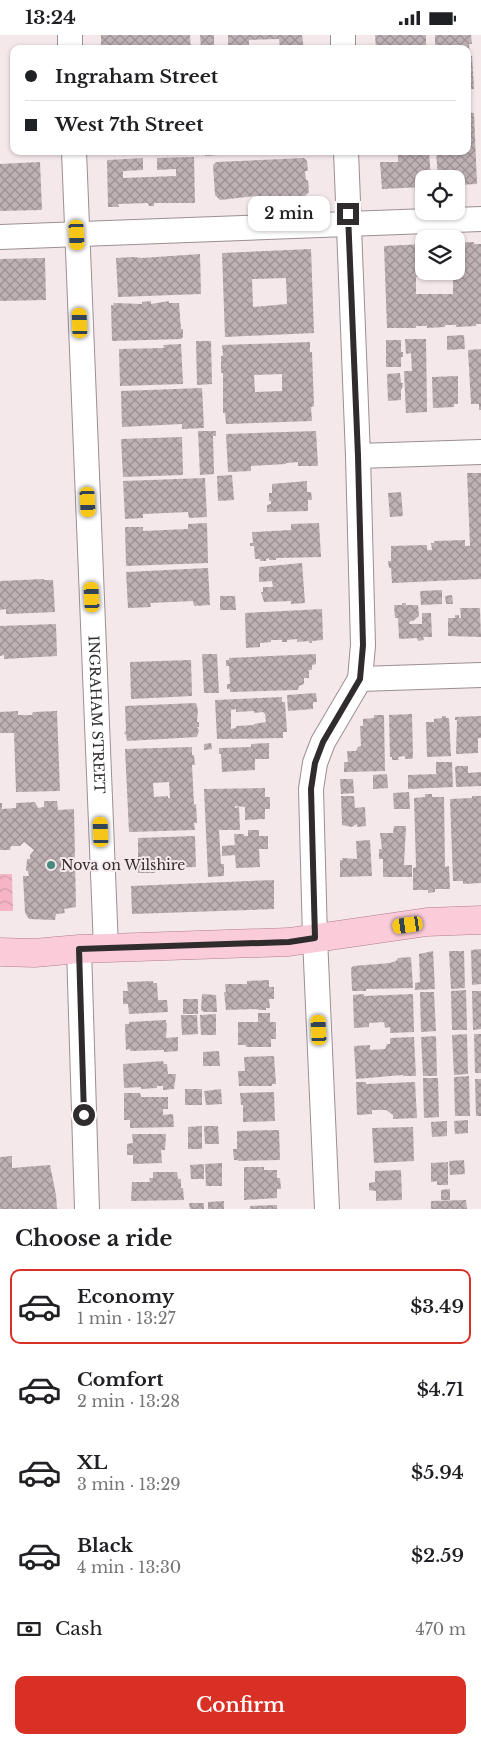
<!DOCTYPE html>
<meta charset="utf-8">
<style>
:root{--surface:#fff;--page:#f2f2f2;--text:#202124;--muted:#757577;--line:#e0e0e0;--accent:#d93025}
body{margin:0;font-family:"Libre Baskerville",serif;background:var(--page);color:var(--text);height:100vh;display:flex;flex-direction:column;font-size:19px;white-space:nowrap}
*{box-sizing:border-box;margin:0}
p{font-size:16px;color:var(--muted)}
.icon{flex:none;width:28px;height:28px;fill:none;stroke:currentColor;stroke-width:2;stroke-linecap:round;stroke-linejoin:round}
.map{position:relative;height:1174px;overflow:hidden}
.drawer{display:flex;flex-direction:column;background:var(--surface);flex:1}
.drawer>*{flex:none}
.hud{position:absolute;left:10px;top:10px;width:461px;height:110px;border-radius:10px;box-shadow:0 1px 4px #0004;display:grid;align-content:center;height:110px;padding:0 15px;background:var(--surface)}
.tools{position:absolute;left:415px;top:135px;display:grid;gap:10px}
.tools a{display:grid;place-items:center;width:50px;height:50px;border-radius:10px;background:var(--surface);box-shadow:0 1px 4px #0004;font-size:25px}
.end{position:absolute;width:22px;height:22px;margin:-11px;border:6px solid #302b2c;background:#fff;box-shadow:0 0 0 2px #fff}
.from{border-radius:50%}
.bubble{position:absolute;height:35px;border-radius:10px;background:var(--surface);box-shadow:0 1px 4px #0004;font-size:16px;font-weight:600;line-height:35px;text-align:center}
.car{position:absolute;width:15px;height:30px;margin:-15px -8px;border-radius:6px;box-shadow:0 0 4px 1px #0007;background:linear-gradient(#f5c518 24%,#345 0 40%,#f5c518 0 76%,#345 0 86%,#f5c518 0)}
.hud b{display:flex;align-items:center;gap:18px;height:48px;font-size:19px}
.hud b+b{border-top:1px solid var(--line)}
.hud i{width:12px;height:12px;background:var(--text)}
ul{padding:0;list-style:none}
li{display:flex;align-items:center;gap:15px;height:75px;margin:0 10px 8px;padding:0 5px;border:2px solid transparent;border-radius:10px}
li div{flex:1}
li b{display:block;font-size:19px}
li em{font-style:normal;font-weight:600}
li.selected{border-color:var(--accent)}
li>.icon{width:45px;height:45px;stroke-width:1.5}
h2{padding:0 15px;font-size:22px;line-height:60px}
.pay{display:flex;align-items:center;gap:12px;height:55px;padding:0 15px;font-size:19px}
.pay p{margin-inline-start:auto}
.cta{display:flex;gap:10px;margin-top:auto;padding:10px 15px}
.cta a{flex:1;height:58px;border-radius:10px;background:var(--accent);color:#fff;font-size:20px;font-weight:600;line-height:58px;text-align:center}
.status{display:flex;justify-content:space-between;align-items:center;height:35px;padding:0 25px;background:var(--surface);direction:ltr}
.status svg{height:14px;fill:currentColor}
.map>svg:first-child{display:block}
.water{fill:url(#water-waves)}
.building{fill:url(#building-cross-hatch);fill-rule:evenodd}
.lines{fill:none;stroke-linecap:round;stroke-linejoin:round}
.minor-casing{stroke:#9b8f92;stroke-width:26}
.major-casing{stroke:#b17c8b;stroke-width:29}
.minor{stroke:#fff;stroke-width:24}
.major{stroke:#facbd8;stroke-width:28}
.route{stroke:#302b2c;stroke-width:6}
.poi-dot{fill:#468a7f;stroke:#f5e8eb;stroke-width:2}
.labels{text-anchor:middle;stroke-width:4;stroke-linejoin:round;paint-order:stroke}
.street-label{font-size:14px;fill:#302b2c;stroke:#f5e8eb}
.poi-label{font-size:14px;fill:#302b2c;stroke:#f5e8eb;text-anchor:start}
</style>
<div class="status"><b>13:24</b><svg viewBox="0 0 49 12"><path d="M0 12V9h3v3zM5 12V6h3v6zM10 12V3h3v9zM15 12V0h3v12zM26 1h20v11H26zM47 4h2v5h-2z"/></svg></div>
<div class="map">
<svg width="481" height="1174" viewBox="0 0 481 1174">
<defs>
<pattern id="water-waves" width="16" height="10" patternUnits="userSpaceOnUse" patternTransform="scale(1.25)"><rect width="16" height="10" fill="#f5b5c6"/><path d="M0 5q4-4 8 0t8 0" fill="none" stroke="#d29caa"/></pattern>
<pattern id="building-cross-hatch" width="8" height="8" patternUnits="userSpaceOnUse" patternTransform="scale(1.25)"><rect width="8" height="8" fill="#beb1b4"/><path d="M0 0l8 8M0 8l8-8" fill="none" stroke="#9b9093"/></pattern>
</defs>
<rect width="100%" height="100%" fill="#f5e8eb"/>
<path class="water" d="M0 839H12L13 876H0Z"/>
<path class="building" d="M101 0H190L191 14H101Z
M200 0H214V14H201Z
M228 0H302L304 14H280L279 4 249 5V14H228Z
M375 0H426V14H404V11H395L393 14H376Z
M435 0H471L472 9H469L470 21H472L474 54H468V14H435Z
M468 78H474L477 149 456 150V144H438L436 116H468Z
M205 116H218V120L205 121Z
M398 116H429L431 144H424V152L382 154 380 127H398Z
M194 122 195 168H154V171H149L148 168 118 169 119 172H108L107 125 143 123V135L123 136V143L176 141V143V134L157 135V123Z
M304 123 307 126 308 136H305L306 145H308L309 157 305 161 277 162V161H272V163H255V161L220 165 215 160 213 130 216 127Z
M40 127 42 175 0 176V129Z
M474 207V209H481V289H476V291L456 292V290H445V292L427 293V291H416V293H387L384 211 424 209V236H456V208ZM416 242H453V259H416Z
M311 214 314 298 225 302 222 218ZM286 243 287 269 253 272 252 244Z
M200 219 201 259 118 262 116 223 133 222 142 223Z
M45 223 46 265 0 266V224Z
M151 266V269L169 266V268H179L181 294H183V302L181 304 112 306 111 270H114L113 268 142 269V267Z
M464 300 465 314 447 315V301Z
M405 304H426L427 377 406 378 404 336H412L411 318 406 319Z
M386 305H401V317H403V322H401V332H386Z
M196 306H211L212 349 197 350Z
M310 307V317H312L314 371 311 372 312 386 226 389 225 378H223V338H221V321H223L222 310ZM282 339V356L255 357 254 340Z
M181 309 183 349 120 351 119 314 164 313 163 310Z
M481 314V375H479V369H471L468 315Z
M400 338 401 348H403L402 354H401V365L388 366 387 339Z
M458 341V369H454V372L433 373 432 342Z
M202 353 204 393 182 394V389L122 392 121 356Z
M198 396H216V401H213L214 439 200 440Z
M316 396 318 431H298V427L286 428V429L251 431V436L228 437 226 399Z
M182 402 183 440 123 442 121 404Z
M467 438H481V544L392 548 391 533H389L388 526H391V511L427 510V515H432L431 508H434V506L465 505V511H470Z
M232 440 234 465 218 466 217 441Z
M205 443 207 482 189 483 188 477 143 479V483L125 484 123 446Z
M307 446V457H311L312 465H308V476L267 477V470L271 469V466H269V458H272V449Z
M401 457 403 481 390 482 388 458Z
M207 488 208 528 126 531 125 492H143V496L188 494V489Z
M319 488 321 522 276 523V525H269V523L266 524V526H260V524H255L254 511H250V508H253L252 497 291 495V489Z
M302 528 305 568 291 569V566L264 567 261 557H263V552H273L272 546 259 547V532Z
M208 533 210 570 194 571 193 566 150 568 151 572 128 573 126 537Z
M44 544V545H53L55 577 6 579V574L0 575V546Z
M442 555V569L421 570 420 556Z
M452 560 453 569H446L445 561Z
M220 561H235L236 575H220Z
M402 568H406V570H418L419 581 413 586H410L409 589H422V578H431L432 602H423L424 605 418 606 417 603 399 604 398 583H395L394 570H402Z
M460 573H480L481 602 448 601V583H455V580H459V583H461Z
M322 574 323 605 312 606V608H309V606L297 607V604L287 605V607H282V605H271V607L260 608V612L246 613 245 578Z
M56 589 57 621 4 624V620L0 621V591Z
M202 619H217L219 658H204Z
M316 619V629L312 630V635H309V643H304V649L299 651 298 655 230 657V654H227V649H230L229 631H226V625H229V623Z
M191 625 192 661 131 664 130 627Z
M316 658 317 667H313V674L288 676 287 660Z
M282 662V667H285L287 697H283V703L217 704 215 665ZM236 674V677L254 676V678L263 677 265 679 266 687 254 689V690L236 691V693L231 694V675Z
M196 668 198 675 197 687H199V692H197L199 695 197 702 127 706 126 700 124 698 126 696 125 671Z
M18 676V680H32L33 677 57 676 60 756 16 757 14 698H0V677Z
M412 679 413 721 412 724H405V721L398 722 399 725H392V722H390L389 680Z
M374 680H384L385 736 344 737V727H348L347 716H356L358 712 361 711 360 691H363V684L374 683Z
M442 681H446V683H449L451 721 427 722 426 687H434V684L442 683Z
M481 681V703H478V718L456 719 457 685H455V682Z
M211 708 212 714 204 715V709Z
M269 708V724H255V735L222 737 221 719H219V713L251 712V709Z
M192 712V720H194L195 730H192L194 770 196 769 197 788H194L195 795 129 797 125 714ZM169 747 170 763H168V761L154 762 153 748Z
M436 727H452L453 752 408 754V740L437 739 436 738Z
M457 731H468V738L481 737V751L456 752 455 732Z
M387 739 388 753 373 754V740Z
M340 744H353L354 758 341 759Z
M265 753V762H270V774H265V784L245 785V772L235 771V773L239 772 240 795H219L221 829H224V841L208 842 204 754Z
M409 757 410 774H394L393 758Z
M425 759H432V762H444L445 832 449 831 450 854H435V857L428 858V855H413V833L416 832 414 763 425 762Z
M341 761H354L355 773 365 772 366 791 357 792V789L352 792 342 790Z
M472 761H481V848L463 849V846H453L450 764 472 763Z
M44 766H57L58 775 74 774 76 872 64 874 65 878 56 879 55 885 29 884 25 878 23 841H29L28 836H26L27 824H30V820L34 815 24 807 20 811H11L10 815H0V768H2V774L16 773V768L35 767 38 773 44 772Z
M394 791H406L404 830H412V842H383V824H379V814H382L380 798H393Z
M248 795H259V801H268V814H259L260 832 236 833 235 820 222 821V811L235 810 234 799H244V801H248Z
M195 801 196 832 156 833 155 838H138V803Z
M370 805 372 841 340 842V825H343L342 823 357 824 356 806Z
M274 845V874L132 879 131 851Z
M481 914V949L472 950 471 915Z
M433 916 435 954 415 955V948L420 947 419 919Z
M449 916H464L465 953 451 954Z
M411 922 413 953 366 954V956H352L351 933 353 931 390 928 396 926 398 923Z
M269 945V952H274V964H269L270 973H266V975H258V974L226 975 224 957H226L225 949H247V946Z
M153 946V948H157L158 965H167L168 977 129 979 128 969H123V956H128L127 947Z
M466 955 467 995H452L451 956Z
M472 956H481V994L473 995Z
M420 957H434L436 996 421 997Z
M202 959 216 960 217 977H204L201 975Z
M364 959V961L413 959 414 997 390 998V992L385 993 384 987 369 988V992L354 993 353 960Z
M183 964H198V979H183Z
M258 978H270V987H276V1004H271V1012H246V1010H238V987H258Z
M216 979V1000H201L200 980Z
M181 980H197L198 999 182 1000Z
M166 985V988H167L166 1003 178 1002V1016L164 1017V1015L130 1016V1014L126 1015 125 989H129V987Z
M467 999 468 1039 454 1040 452 1000Z
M474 999H481V1038H475Z
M436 1001 437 1041H423L421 1002Z
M414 1002 416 1041H403V1040L356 1044 354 1011 370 1010V1015L385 1014 387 1009H390V1003Z
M219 1016 220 1031H203V1017Z
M274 1021 276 1049H272V1051H239L238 1036H245L244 1022Z
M163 1026 164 1029H167L168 1039H176L174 1054 163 1055V1051H157V1053L141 1054V1052L124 1053 123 1029Z
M469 1041 470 1081H455L454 1042Z
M423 1043H438L439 1082 424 1083Z
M475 1044H481V1081H476Z
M356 1047H366V1049L415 1047 417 1083 393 1084V1080L386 1075H372V1079L357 1080Z
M185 1054H202V1070H185Z
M221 1054 222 1069 206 1070 204 1056Z
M274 1057 275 1086 243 1087V1070H241L240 1058Z
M124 1058H140L141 1062H168V1074H163V1080L173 1079 174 1092 130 1093V1085H124Z
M468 1085V1098L455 1099 454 1086Z
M447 1086V1101L432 1102 431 1087Z
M202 1091V1114H188V1092Z
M204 1091H218L219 1109H205Z
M413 1092 414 1126 374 1128 372 1093Z
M279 1095 280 1125 238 1126V1125H234L233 1114H237V1096Z
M132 1099H166L165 1115H161L162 1128 133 1129V1120H127V1109L133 1108Z
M12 1121V1133L50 1130 56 1160 57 1174H0V1122Z
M464 1125 465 1139 450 1140 449 1126Z
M448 1127V1150H437V1146L431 1147V1128Z
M222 1128V1151H206L205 1129Z
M204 1129V1144H191L190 1130Z
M244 1132H264V1135H277V1143H280L281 1154H277V1163L244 1165Z
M401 1135 402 1165 376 1166V1156L369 1155V1148L375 1147V1136Z
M153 1137H177L178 1144H181V1153H183L184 1165 131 1166 132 1147H150L149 1143H153Z
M450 1154V1165H441V1155Z
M466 1165 467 1174H431V1166Z
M224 1166V1174H208V1167Z
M189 1168H204V1174H190Z
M277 1170V1174H250V1171Z"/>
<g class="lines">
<g class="minor-casing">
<g id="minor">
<path d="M70 0V14"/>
<path d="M343 0V14"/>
<path id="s1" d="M74 116 106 913"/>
<path d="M0 202 481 184"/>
<path d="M358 421 481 417"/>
<path d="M360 644 481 640"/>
<path d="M79 914 87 1174"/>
<path d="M327 1174 315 903 311 754 315 728 323 707 360 644 363 610 358 421 346 116"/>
</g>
</g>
<g class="major-casing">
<path id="major" d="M0 917 34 918 79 914 289 907 427 887 481 885"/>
</g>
<use href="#minor" class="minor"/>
<use href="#major" class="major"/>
</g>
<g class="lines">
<path class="route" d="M84 1080 79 914 289 907 315 903 311 754 315 728 323 707 360 644 363 610 358 421 348 179"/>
</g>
<circle class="poi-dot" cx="51" cy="830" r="5"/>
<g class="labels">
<g class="street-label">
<text dy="5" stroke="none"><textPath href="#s1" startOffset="564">INGRAHAM STREET</textPath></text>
</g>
<g class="poi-label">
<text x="61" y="835">Nova on Wilshire</text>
</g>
</g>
</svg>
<div class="tools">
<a><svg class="icon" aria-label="locate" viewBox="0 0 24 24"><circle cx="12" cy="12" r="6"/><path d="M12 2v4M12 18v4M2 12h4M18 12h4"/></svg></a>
<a><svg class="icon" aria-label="layers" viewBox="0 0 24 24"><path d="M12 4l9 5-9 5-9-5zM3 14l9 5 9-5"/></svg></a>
</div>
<i class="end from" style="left:84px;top:1080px"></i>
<i class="end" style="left:348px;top:179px"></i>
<div class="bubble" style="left:248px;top:161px;width:82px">2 min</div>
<i class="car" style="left:77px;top:200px;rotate:177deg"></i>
<i class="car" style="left:80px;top:288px;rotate:358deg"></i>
<i class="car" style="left:88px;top:467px;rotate:177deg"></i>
<i class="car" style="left:92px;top:562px;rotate:357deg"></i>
<i class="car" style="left:101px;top:797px;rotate:358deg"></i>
<i class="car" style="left:408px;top:890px;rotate:262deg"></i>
<i class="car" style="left:319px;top:995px;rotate:357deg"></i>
<div class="hud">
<b><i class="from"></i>Ingraham Street</b>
<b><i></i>West 7th Street</b>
</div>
</div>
<section class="drawer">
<h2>Choose a ride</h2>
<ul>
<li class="selected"><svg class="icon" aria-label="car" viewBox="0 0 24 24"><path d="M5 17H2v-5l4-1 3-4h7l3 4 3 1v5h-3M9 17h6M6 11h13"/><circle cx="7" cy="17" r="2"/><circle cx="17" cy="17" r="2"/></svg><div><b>Economy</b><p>1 min · 13:27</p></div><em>$3.49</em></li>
<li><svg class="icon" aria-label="car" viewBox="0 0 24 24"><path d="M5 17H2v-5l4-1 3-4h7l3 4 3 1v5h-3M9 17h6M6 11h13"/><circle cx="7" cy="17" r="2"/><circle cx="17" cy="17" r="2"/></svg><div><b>Comfort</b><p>2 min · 13:28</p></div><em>$4.71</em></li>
<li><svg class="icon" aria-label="car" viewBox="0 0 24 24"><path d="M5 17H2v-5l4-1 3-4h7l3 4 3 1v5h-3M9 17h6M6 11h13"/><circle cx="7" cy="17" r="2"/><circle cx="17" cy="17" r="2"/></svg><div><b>XL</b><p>3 min · 13:29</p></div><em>$5.94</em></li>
<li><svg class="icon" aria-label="car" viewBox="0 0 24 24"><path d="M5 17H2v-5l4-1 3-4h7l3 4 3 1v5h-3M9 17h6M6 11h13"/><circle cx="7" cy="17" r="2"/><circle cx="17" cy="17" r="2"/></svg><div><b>Black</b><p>4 min · 13:30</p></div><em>$2.59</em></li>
</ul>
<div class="pay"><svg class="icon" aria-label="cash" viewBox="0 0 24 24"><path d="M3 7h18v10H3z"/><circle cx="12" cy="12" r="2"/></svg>Cash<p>470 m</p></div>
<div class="cta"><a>Confirm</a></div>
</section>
